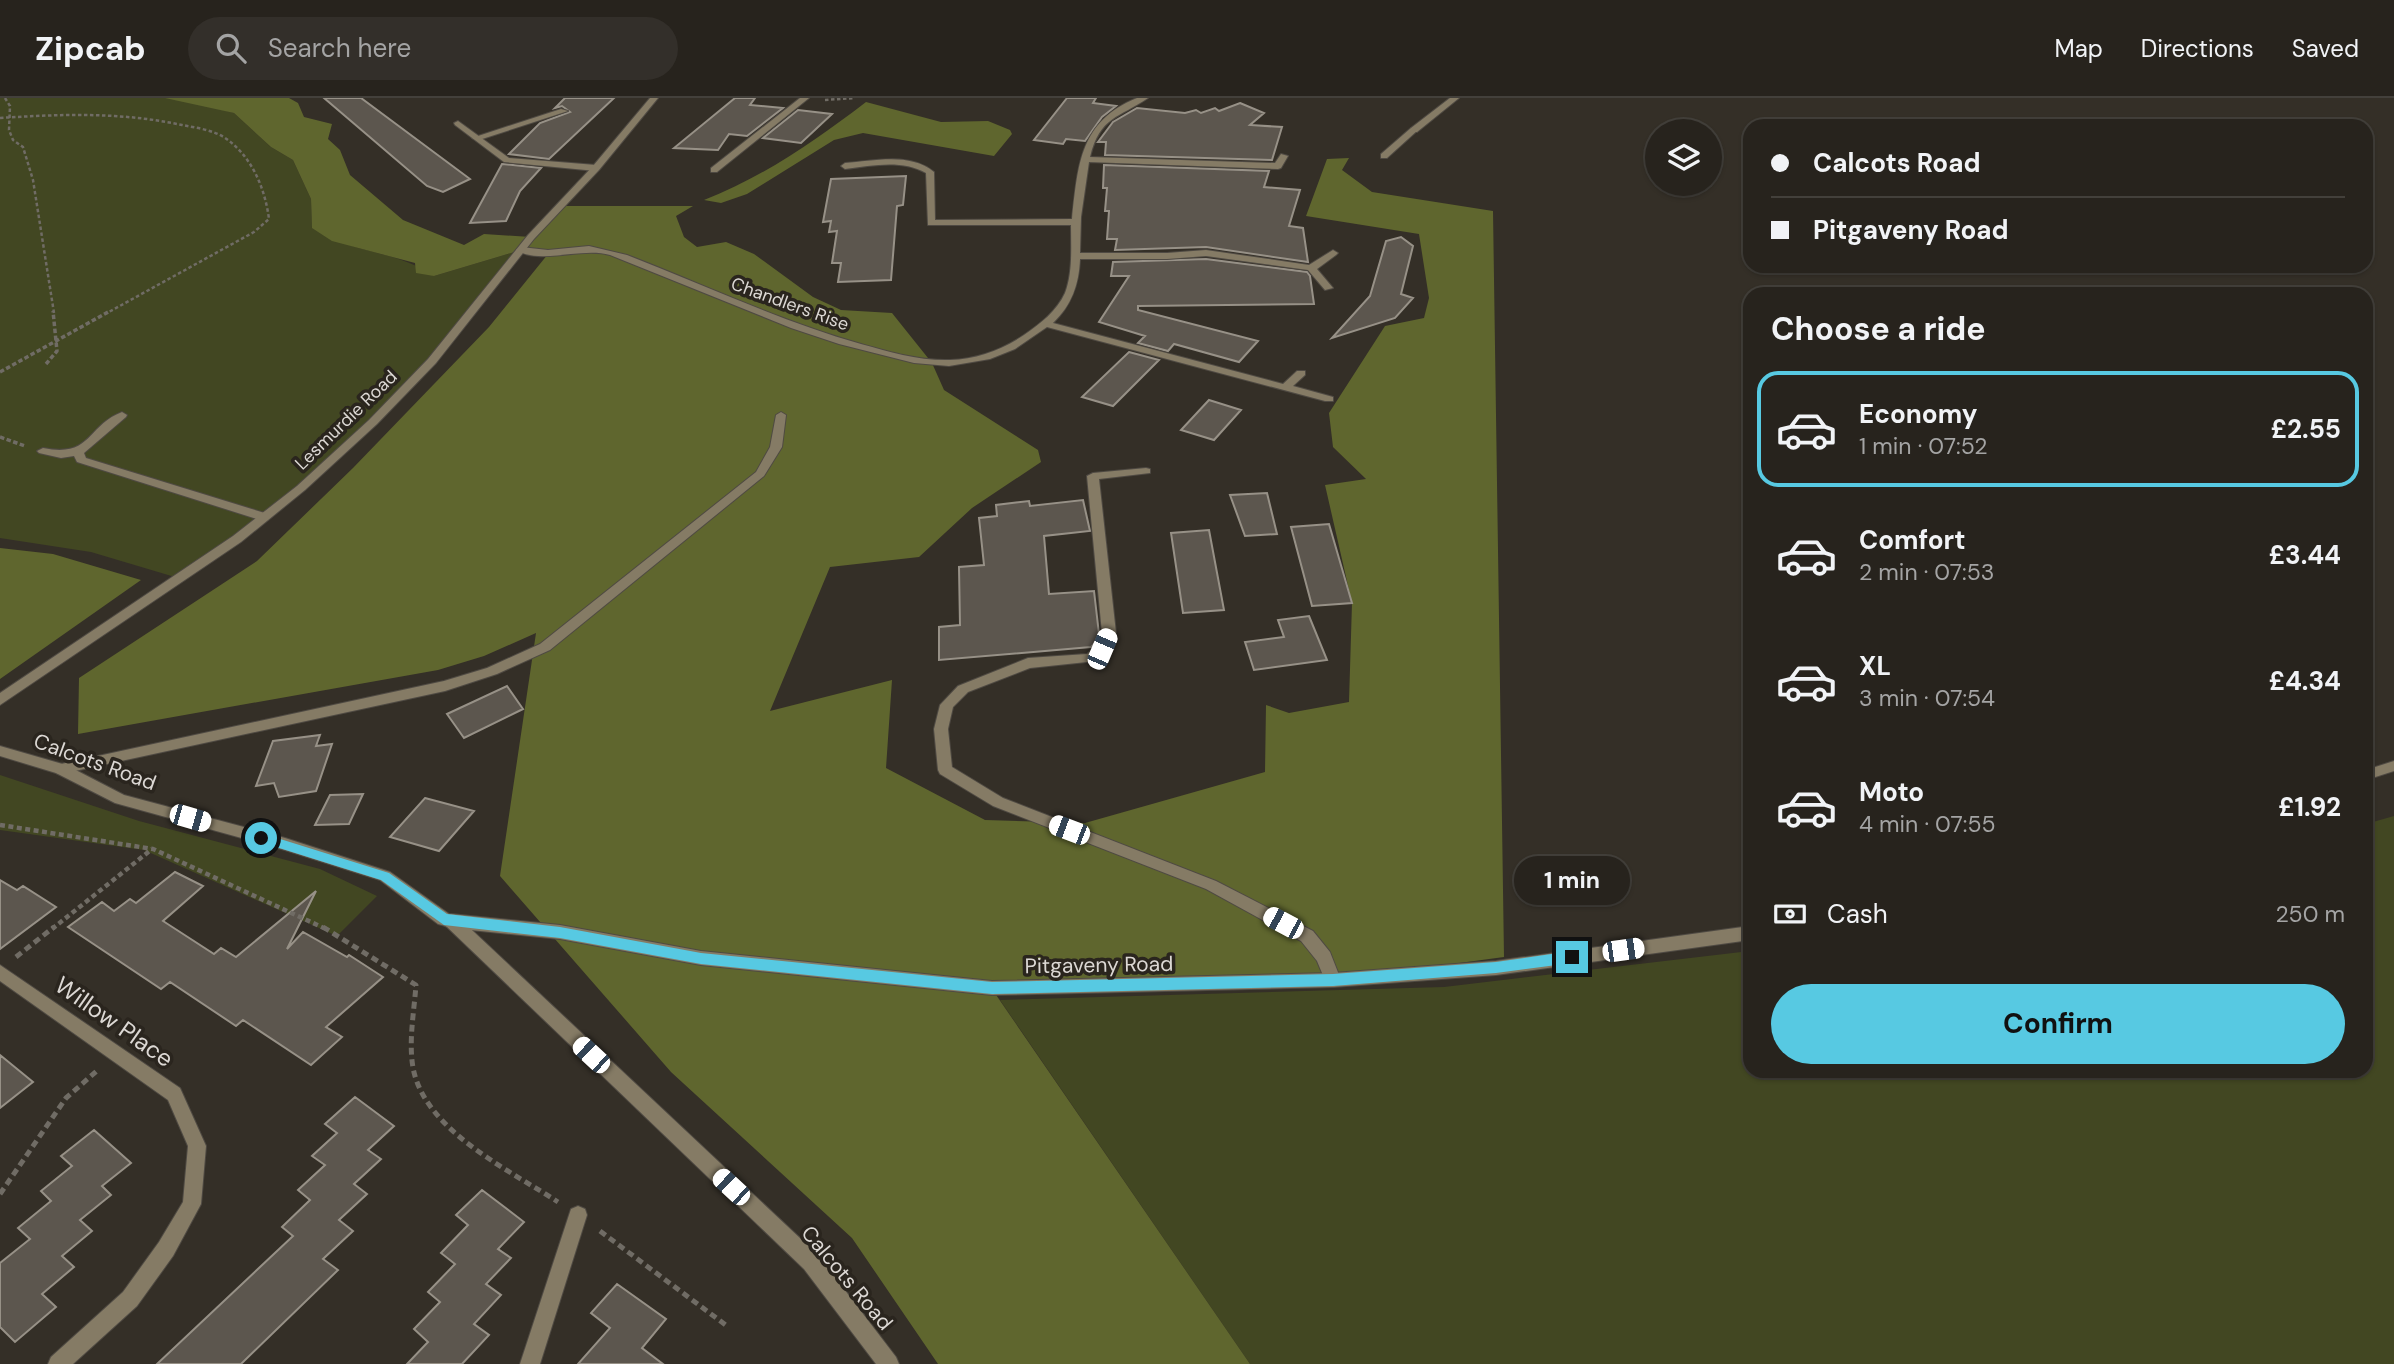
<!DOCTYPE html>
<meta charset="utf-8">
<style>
:root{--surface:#27231d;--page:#332f2a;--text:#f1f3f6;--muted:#a4a4a4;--line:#43403b;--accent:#57c9e2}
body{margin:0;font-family:"DM Sans",sans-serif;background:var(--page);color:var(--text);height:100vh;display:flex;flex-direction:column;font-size:26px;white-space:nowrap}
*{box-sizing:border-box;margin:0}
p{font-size:23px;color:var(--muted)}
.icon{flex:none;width:38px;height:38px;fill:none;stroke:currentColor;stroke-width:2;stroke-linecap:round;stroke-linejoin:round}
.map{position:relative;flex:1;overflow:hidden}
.drawer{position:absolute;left:1743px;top:189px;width:630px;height:791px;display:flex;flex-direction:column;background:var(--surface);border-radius:21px;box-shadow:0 2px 5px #0004,0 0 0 2px var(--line)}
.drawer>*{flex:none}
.top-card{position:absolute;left:1743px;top:21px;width:630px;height:154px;border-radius:21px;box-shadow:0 2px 5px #0004,0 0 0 2px var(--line);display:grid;align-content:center;height:154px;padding:0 28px;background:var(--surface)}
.fabs{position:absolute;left:1645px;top:21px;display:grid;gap:14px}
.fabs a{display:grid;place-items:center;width:77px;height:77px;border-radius:50%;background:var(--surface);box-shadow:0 2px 5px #0004,0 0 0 2px var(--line);font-size:35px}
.end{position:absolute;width:32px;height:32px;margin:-16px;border:9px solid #57c9e2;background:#111;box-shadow:0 0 0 4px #111}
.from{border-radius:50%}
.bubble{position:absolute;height:49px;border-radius:24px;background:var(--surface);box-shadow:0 2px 5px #0004,0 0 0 2px var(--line);font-size:23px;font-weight:700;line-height:49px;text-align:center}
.car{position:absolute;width:21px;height:42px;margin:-21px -10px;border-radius:9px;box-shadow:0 0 5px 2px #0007;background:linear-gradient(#fff 24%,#345 0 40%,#fff 0 76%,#345 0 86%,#fff 0)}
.top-card b{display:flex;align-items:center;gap:24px;height:66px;font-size:26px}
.top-card b+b{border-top:2px solid var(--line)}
.top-card i{width:18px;height:18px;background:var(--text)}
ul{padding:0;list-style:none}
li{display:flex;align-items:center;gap:21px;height:116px;margin:0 14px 10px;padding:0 14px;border:4px solid transparent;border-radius:21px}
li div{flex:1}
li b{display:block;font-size:26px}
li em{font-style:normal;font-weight:700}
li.selected{border-color:var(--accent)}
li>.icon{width:63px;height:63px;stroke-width:1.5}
h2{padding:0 28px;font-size:32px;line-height:84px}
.pay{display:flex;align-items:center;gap:18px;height:77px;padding:0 28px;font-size:26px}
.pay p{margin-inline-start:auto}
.cta{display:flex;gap:14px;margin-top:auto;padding:14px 28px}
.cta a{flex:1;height:80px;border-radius:42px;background:var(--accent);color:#111;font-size:28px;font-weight:700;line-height:80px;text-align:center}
header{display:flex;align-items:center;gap:42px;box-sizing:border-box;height:98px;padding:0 35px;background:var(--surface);border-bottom:2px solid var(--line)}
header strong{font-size:33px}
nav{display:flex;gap:38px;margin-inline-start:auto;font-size:24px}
.search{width:490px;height:63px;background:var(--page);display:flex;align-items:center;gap:18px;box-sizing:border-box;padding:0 24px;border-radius:38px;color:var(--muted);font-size:26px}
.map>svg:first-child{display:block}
.green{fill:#424722}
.forest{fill:#5f662e}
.building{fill:#5c564e;stroke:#979187;stroke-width:2}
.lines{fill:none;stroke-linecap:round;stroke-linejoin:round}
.service-casing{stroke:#4f4a43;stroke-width:2}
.minor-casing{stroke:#4f4a43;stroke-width:2}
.tertiary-casing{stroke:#4f4a43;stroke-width:2}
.path-far3{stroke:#706c65;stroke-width:2.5;stroke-dasharray:3.5 2.5;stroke-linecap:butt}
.path-far2{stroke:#706c65;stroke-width:3.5;stroke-dasharray:4.5 2.5;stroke-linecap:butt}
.path-far1{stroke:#706c65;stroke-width:4.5;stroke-dasharray:5 3.5;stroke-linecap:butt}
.path{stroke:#706c65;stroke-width:5;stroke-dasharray:7 4.5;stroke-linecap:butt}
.service{fill:#857b65;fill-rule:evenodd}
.minor{fill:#857b65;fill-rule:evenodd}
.tertiary{fill:#857b65;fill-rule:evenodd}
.route{fill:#57c9e2}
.labels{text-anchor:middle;stroke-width:7;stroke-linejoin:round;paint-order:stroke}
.far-street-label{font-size:18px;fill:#dcd8d4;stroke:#2a251e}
.street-label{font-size:21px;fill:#dcd8d4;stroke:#2a251e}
.near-street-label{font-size:24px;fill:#dcd8d4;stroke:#2a251e}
</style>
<header>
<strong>Zipcab</strong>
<div class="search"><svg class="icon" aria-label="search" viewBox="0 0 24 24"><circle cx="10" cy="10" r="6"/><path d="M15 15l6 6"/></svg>Search here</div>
<nav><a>Map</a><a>Directions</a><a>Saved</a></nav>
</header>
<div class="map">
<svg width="2394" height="1266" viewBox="0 0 2394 1266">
<rect width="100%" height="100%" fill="#342f27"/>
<path class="green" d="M0 0H196L190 3 234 15 271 49 293 62 311 101 312 129C352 157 395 151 434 178L521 152 432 263 301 390 185 482 91 454 0 440Z
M0 677 139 723 320 771 377 798 337 838 144 752 0 732Z
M2394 718V1266H1250L1000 902 1444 889 1750 853V973H2366V726Z"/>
<path class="forest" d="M165 0H289L298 5 304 19 332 26 328 41 340 52 350 77 403 122 464 147 484 136 531 139 559 108H693L676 118 684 139 697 149 726 144 754 156 813 199 841 212 892 215 932 265 944 292 1038 352 1041 364 972 410 919 459 830 469 770 613 892 582 886 670 985 722 1085 725 1265 674 1266 607 1289 615 1349 604 1352 505 1325 387 1366 381 1333 349 1329 315 1385 228 1424 220 1429 200 1419 136 1306 118 1327 61 1349 60 1342 72 1372 94 1493 113 1504 859 1333 882 992 891 1250 1266H938L852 1140 671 974 500 778 536 535 484 558 438 572 78 636 79 580 257 463 353 370 489 229 548 156 521 152 434 178 416 175 415 165 332 143 312 130 311 101 293 62 271 49 234 15Z
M866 4 941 24 988 23 1010 32 1012 36 994 58 863 35 834 42 747 96 721 105 704 102C765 78 815 43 866 4Z
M0 450 53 456 141 482 0 581Z"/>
<path class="building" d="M324 0H361L470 81 443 94 427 88Z
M565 0H614L549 61 509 56 540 25 570 14 562 8 555 10Z
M735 0H755L750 7 783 10 747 38 729 36 718 52 674 50Z
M1067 0H1096L1093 5 1116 8 1102 19 1085 43 1066 41 1063 46 1034 42Z
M1240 5 1264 15 1250 27 1282 29 1272 62 1105 57 1106 44H1098L1113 24 1137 10 1185 15 1196 12 1201 15 1215 10 1219 13Z
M798 12 832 16 801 45 763 40Z
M502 66 541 70 520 93 506 123 470 125Z
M1104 67 1269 73 1264 89 1300 92 1289 128 1303 130 1308 164 1206 149 1115 152 1117 141H1107L1109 113H1105L1107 90H1103Z
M906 78 903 107 897 108 891 182 838 184 841 165H832L837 133 829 134 831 123 823 124 831 81Z
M1401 139 1413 148 1401 196 1413 200 1395 220 1332 240 1370 198 1386 143Z
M1206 161 1307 174 1310 178 1314 206 1138 208V212L1258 243 1239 264 1174 246 1168 253 1138 245 1145 238 1099 224 1129 178H1111L1113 164Z
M1129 254 1159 262 1113 308 1082 299Z
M1209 302 1241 312 1214 342 1181 332Z
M1267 395 1277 436 1245 438 1230 397Z
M1083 402 1090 433 1044 438 1049 496 1094 493 1099 536 1095 545 1091 549 939 562V529L960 527 959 469 984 467 979 420 997 418 996 407 1029 403 1030 408Z
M1329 426 1352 505 1312 508 1291 429Z
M1209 432 1224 512 1183 515 1171 435Z
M1309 518 1327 562 1254 572 1245 544 1284 539 1278 522Z
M507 588 523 611 464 640 447 616Z
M320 637 316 648 332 646 316 693 279 699 274 685 256 688 273 643Z
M363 696 349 726 315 727 330 697Z
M425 700 474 713 439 753 390 739Z
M175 774 203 788 163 823 214 856 221 850 236 859 316 793 287 851 303 834 347 859 349 857 383 879 326 929 342 939 311 967 243 922 236 928 170 884 161 891 68 829 102 804 114 813 130 801 136 805Z
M0 782 17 792 23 788 56 809 0 851Z
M0 957 33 984 0 1010Z
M355 999 394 1028 368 1052 381 1061 354 1086 367 1096 339 1122 353 1133 323 1161 338 1172 241 1266H157L293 1138 282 1129 310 1102 298 1092 325 1067 312 1058 337 1035 325 1026Z
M94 1032 131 1065 102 1088 111 1097 80 1122 92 1133 62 1158 74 1169 42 1196 56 1209 15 1244 0 1229V1165L30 1141 18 1130 51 1103 41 1093 72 1068 61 1058Z
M482 1092 524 1124 498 1151 511 1160 486 1186 501 1197 474 1226 489 1237 462 1266H407L428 1244 414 1231 440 1204 428 1194 455 1166 441 1155 468 1127 456 1117Z
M617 1186 666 1221 642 1250 663 1266H578L610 1230 591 1215Z"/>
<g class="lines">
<g class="service-casing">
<path id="service" d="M561 11 568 13 479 42 472 40Z
M1411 30 1418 32 1387 60H1381V56Z
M122 314 127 317 126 319 84 355 86 360 268 416V422H260L77 364 74 358 61 360 39 355 37 353 43 350C92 360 86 328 122 314Z
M781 314 786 317 782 349 764 378 550 552 497 576 445 593 61 676 56 675 54 671 56 667 61 666 444 583 487 570 540 546 756 374 770 349 776 317Z
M1146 370 1150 371V375L1099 381 1116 535 1107 553 1096 563 1030 570 968 594 953 609 948 631 952 669 1003 700 1216 783 1313 833 1330 854 1341 882 1339 887 1333 889 1327 887 1317 863 1301 843 1206 791 993 708 940 676 938 672 934 631 940 607 958 588 1028 560 1087 556 1097 547 1102 535 1087 378 1093 375Z"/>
</g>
<g class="minor-casing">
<path id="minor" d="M800 0H809L717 74H711V70Z
M1137 0H1148C1119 20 1100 18 1090 59L1275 65 1281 56 1288 58 1281 70 1278 71 1089 64 1081 119 1080 155H1167L1206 152 1309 167 1333 152 1338 155 1336 157 1317 171 1333 190 1325 192 1308 172 1206 158 1167 161H1080C1079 186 1072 207 1053 225L1283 286 1297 273H1305V277L1293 288 1333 299V303H1325L1047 229 1015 251 990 261 949 268 914 265 839 246 791 230 610 157C581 149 540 167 516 152L521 149 548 152 589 148 627 157C705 187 780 223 861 246 890 254 920 263 950 262 976 261 1002 252 1024 237 1040 226 1057 213 1065 195 1073 174 1071 149 1071 127H928L926 75C901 61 872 68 845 71L841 68 845 65C874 63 910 54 934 74L935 122 1072 121C1078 66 1080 23 1137 0Z
M1450 0H1459L1417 34H1411V30Z
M458 23 509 60 596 67 600 70 596 73 504 64 455 27 454 25Z
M2394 663V673L2366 682V672Z
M451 816 560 827 701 853 992 883 1333 875 1496 863 1750 828V842L1496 877 1333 889 992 897 701 867 560 841 451 830 445 828 443 823 445 818Z
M0 867 180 990 206 1048 201 1106 173 1158 137 1208 73 1266H48L51 1259 123 1194 159 1144 183 1104 188 1048 168 1002 0 883Z
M578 1108 585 1111 587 1117 540 1266H520L569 1117 571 1111Z"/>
</g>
<g class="tertiary-casing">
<path id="tertiary" d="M650 0H658L599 72 534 141 436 265 377 326 305 392 241 444 0 607V595L233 438 297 388 369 322 428 261 528 137 593 68Z
M0 648 66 667 124 697 285 740 390 774 449 816 457 818 818 1157 896 1259 899 1266H876L804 1171 446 828 438 826 380 782 285 752 115 705 56 675 0 658Z"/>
</g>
<path class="path-far3" d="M5 0 10 8 9 32 13 42 23 49 33 82 54 215
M825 2 855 0
M0 20C61 16 122 14 182 27 197 30 215 32 228 42 253 61 265 91 269 121L254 134 107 215"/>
<path class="path-far2" d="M46 266 57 253 53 213
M0 274 110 213
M0 339 25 348"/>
<path class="path-far1" d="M0 727 153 751 326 831
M52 831 152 751"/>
<path class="path" d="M323 829 416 887C414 915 407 951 415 978 432 1036 511 1073 558 1104
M16 859 54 829
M0 1096 66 1000 99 971
M600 1133 727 1228"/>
<use href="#service" class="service"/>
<use href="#minor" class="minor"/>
<use href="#tertiary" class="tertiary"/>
</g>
<path class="route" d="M261 735 389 775 447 816 560 829 701 855 992 884 1333 876 1496 864 1572 853 1579 859 1572 865 1496 875 1333 888 992 896 701 866 560 840 444 827 381 782 257 743 255 740Z"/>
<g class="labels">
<g class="far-street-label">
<text transform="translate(790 206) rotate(20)" y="6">Chandlers Rise</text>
<text transform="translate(346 322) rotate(-44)" y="6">Lesmurdie Road</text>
</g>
<g class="street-label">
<text transform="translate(95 664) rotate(20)" y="7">Calcots Road</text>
<text transform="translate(1099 867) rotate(-1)" y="7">Pitgaveny Road</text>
<text transform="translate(847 1180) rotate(50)" y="7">Calcots Road</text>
</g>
<g class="near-street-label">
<text transform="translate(114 924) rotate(35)" y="8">Willow Place</text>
</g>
</g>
</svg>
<div class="fabs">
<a><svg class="icon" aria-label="layers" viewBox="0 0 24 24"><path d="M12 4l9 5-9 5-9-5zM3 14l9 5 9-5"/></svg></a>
</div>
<i class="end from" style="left:261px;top:740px"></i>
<i class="end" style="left:1572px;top:859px"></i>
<div class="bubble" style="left:1514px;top:758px;width:116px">1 min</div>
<i class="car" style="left:1102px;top:551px;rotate:23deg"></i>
<i class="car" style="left:190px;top:720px;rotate:106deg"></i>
<i class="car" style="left:1069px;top:732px;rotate:291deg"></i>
<i class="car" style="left:1283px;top:825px;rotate:298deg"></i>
<i class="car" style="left:1623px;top:852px;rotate:82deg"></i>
<i class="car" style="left:591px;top:957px;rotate:313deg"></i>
<i class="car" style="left:731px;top:1089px;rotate:313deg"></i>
<div class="top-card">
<b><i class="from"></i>Calcots Road</b>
<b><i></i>Pitgaveny Road</b>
</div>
<section class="drawer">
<h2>Choose a ride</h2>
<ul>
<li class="selected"><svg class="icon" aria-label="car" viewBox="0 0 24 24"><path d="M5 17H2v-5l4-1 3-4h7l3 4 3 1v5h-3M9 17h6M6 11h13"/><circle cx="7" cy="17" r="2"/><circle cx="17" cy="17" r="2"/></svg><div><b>Economy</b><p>1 min · 07:52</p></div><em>£2.55</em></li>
<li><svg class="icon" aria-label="car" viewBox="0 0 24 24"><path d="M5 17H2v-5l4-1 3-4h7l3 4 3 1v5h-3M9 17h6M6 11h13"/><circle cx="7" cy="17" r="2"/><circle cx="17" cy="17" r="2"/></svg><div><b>Comfort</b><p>2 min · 07:53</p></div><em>£3.44</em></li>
<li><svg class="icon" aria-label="car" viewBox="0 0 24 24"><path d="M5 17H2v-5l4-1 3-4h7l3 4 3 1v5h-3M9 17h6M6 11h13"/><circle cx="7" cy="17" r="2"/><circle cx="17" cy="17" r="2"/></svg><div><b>XL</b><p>3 min · 07:54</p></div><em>£4.34</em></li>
<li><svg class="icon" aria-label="car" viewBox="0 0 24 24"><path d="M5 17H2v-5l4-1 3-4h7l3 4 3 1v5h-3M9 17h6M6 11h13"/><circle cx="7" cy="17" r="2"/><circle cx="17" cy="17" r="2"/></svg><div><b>Moto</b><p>4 min · 07:55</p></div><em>£1.92</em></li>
</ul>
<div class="pay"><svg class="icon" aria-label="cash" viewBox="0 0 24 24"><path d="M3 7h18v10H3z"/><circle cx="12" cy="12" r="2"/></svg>Cash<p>250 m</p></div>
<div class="cta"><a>Confirm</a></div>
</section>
</div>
